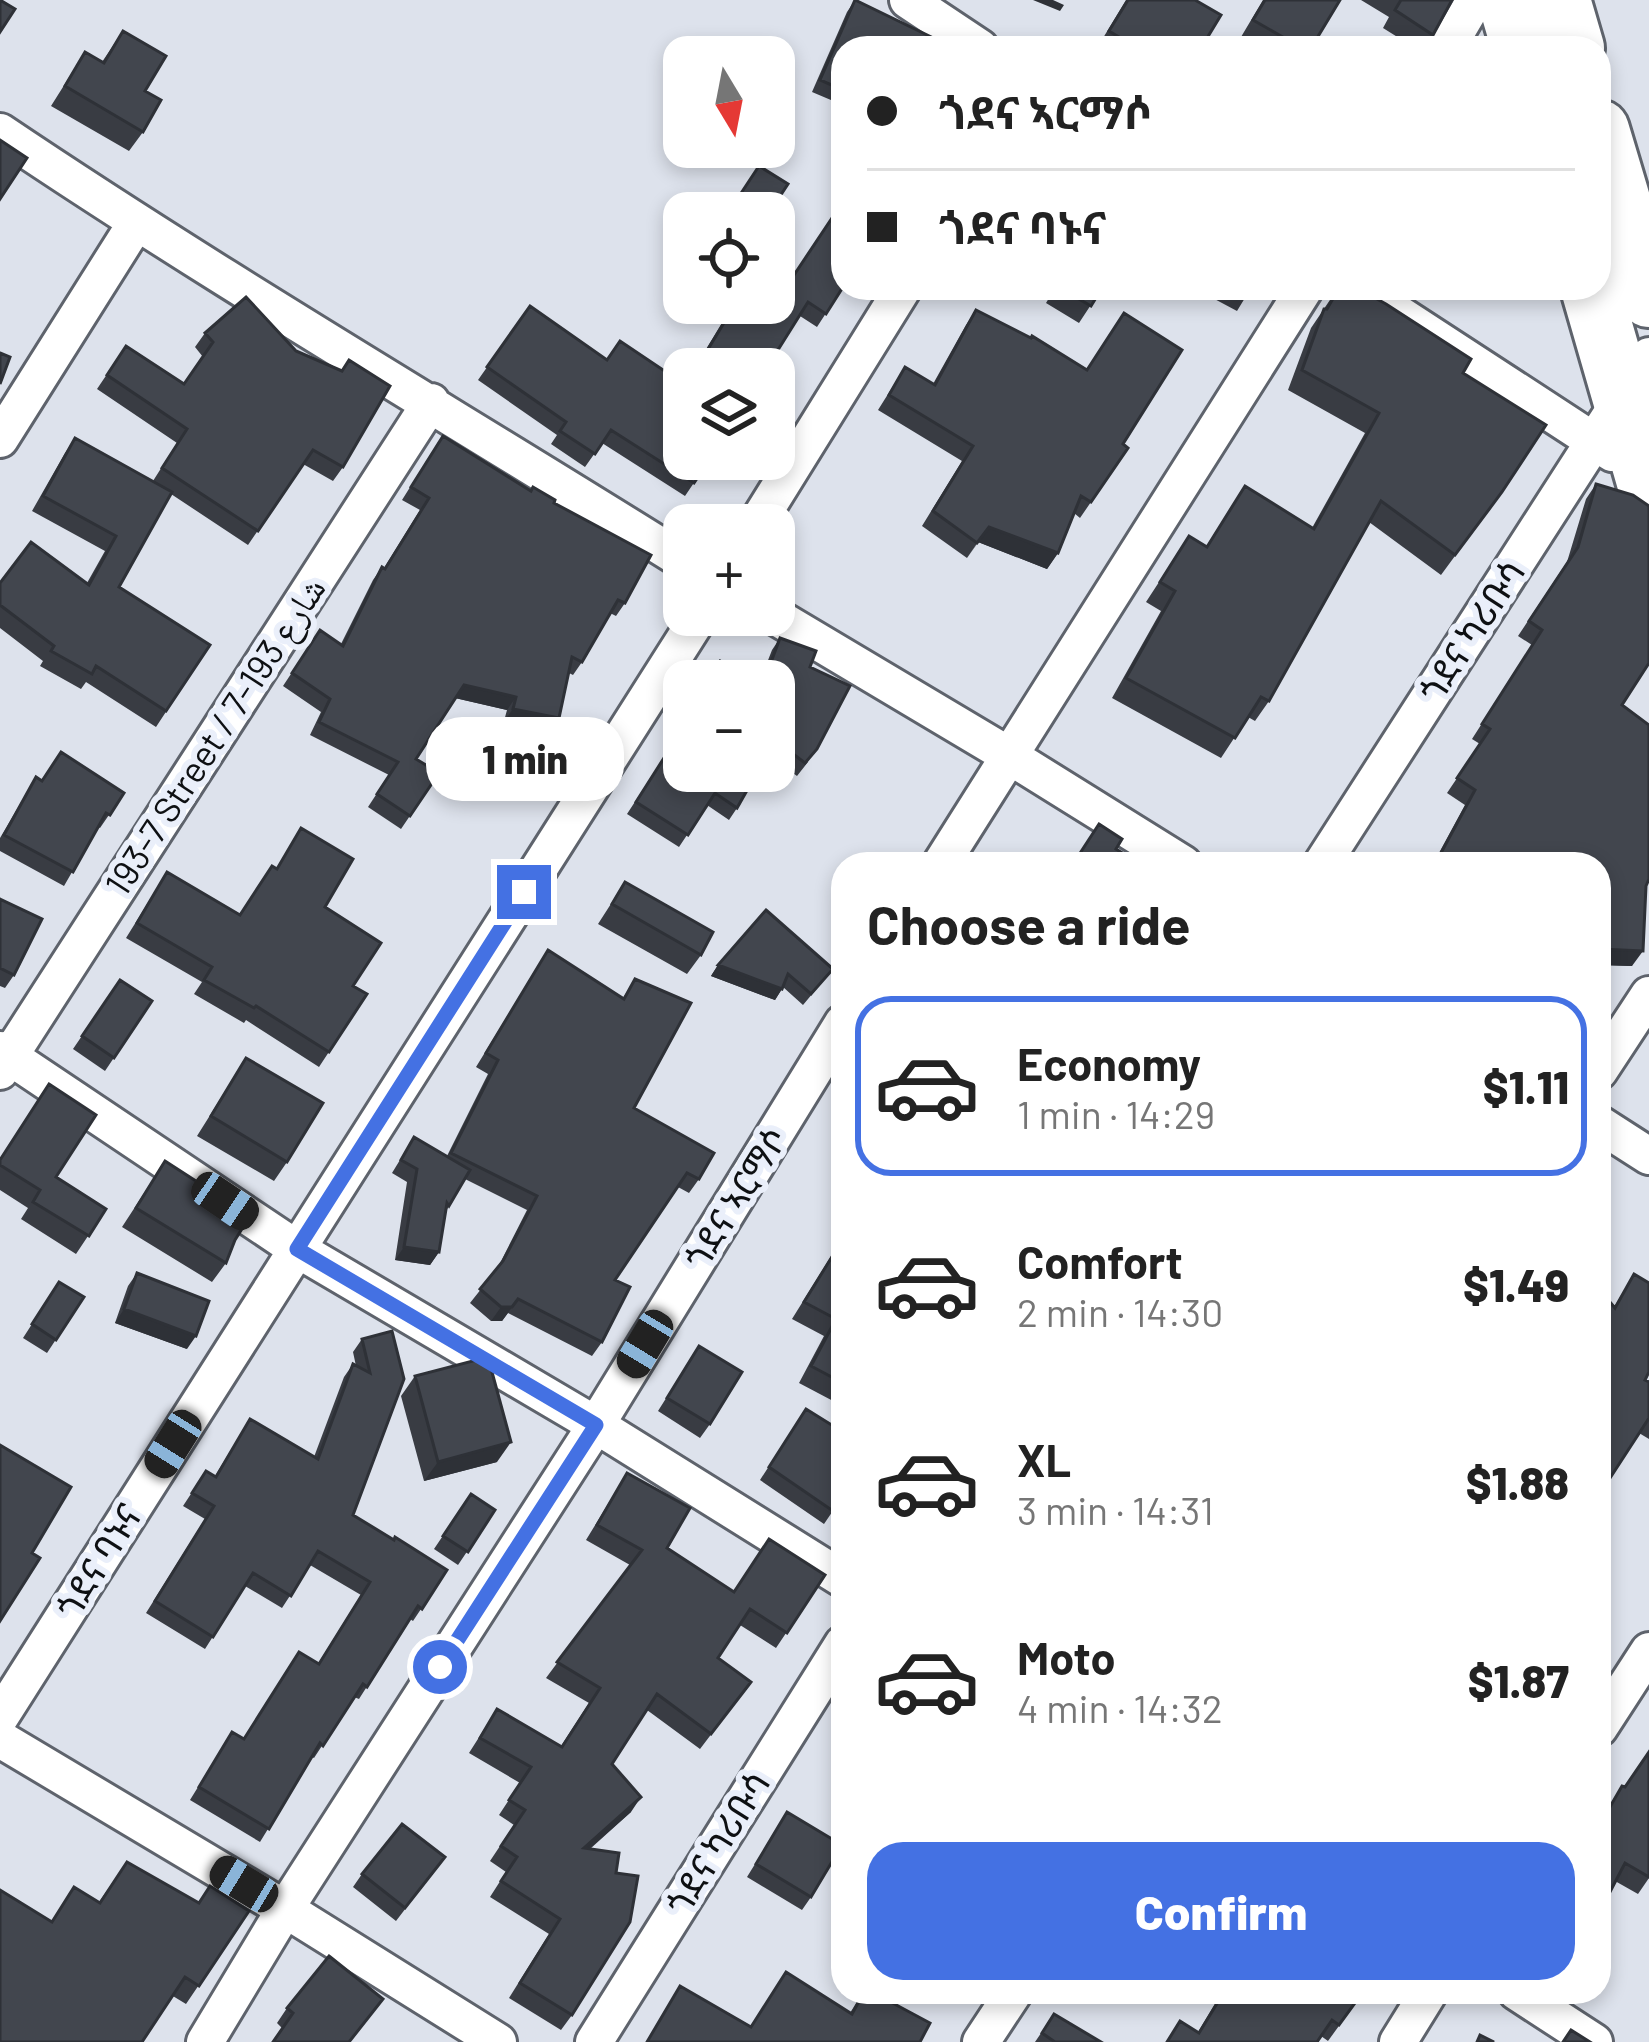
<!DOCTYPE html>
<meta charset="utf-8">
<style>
:root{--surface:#fff;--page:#f6f6f6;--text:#222;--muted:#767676;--line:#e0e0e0;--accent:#4471e3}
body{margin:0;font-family:Barlow,"Noto Naskh Arabic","Noto Sans Ethiopic",sans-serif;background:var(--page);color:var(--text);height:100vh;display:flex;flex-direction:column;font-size:45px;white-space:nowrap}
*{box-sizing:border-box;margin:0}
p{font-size:39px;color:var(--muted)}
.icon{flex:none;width:66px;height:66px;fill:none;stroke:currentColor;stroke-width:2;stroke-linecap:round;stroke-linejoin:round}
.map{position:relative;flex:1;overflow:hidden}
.details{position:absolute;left:831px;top:852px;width:780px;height:1152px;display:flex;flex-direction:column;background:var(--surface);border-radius:36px;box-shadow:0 6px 18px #0003}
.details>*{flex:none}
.guide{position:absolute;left:831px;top:36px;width:780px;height:264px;border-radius:36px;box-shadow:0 6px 18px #0003;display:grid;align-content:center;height:264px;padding:0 36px;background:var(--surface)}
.needle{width:78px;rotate:170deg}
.controls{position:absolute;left:663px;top:36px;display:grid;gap:24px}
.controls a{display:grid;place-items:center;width:132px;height:132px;border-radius:24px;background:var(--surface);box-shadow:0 6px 18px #0003;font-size:60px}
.end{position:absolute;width:54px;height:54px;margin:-27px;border:15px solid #4471e3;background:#fff;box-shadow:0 0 0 6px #fff}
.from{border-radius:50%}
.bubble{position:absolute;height:84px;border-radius:36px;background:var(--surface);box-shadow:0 6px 18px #0003;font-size:39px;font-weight:800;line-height:84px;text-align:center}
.car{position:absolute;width:36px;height:72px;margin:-36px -18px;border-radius:15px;box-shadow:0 0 9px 3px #0007;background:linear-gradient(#222 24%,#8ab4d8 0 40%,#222 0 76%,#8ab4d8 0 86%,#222 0)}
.guide b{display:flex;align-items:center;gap:42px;height:114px;font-size:45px}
.guide b+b{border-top:3px solid var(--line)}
.guide i{width:30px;height:30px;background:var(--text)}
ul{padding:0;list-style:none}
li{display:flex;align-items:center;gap:36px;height:180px;margin:0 24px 18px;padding:0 12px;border:6px solid transparent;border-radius:36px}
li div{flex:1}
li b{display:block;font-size:45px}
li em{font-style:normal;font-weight:800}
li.current{border-color:var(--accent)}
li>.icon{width:108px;height:108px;stroke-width:1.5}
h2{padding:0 36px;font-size:54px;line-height:144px}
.cta{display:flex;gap:24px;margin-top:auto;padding:24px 36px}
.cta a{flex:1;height:138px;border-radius:36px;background:var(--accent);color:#fff;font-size:48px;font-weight:800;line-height:138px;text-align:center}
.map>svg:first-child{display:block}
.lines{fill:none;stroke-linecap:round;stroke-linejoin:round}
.minor-casing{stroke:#5e636c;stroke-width:42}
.trunk-casing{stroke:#5e636c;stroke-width:66}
.minor{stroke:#fff;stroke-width:36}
.trunk{stroke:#fff;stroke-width:60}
.wall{fill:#393c43}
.shaded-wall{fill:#2e3137}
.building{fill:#42464e;stroke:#2e3137;stroke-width:3}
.route{stroke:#4471e3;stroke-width:15}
.labels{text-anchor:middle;stroke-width:12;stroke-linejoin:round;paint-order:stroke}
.street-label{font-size:36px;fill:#0e1013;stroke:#eaeffa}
</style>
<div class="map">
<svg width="1649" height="2042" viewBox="0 0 1649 2042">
<rect width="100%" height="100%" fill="#dde2ec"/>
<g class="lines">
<g class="minor-casing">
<path id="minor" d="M908 0 980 48
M1447 48 1475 0
M0 132C223 282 456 418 684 561
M1359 288 1612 453
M0 439 136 223
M756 525 903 288
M773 615 1008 755 1183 864
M941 864 1305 288
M1322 864 1649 356
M0 1050 297 1249 596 1425 843 1579
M0 1071 431 402
M1599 1071 1649 995
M1599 1124 1649 1156
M0 1717 700 615
M1599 1728 1649 1651
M0 1739 285 1909 498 2042
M1517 1992 1594 2042
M205 2042 285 1909 596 1425 843 1023
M594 2042 843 1644
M981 2042 1014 1992
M1398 2042 1429 1992"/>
</g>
<g class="trunk-casing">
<path id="trunk" d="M1508 0 1522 48
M1560 0 1574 48
M1599 130 1649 297
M1591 288 1649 489"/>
</g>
<use href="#minor" class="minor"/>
<use href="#trunk" class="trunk"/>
</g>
<path class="wall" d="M855 0 954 48H843V96L838 103 812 92 847 12Z
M1126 0H1195L1201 48H1097Z
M1263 0H1340L1311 48H1260L1241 37Z
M1361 0H1452L1424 48H1415L1383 28 1389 17Z
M123 31 145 91 143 132 129 151 51 106 85 52 102 62Z
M790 280 843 287 817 327 800 316 766 369H694L734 303H774Z
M1055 288H1102L1079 323 1046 303Z
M1211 288H1251L1237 311 1207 295Z
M1338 288 1463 373 1502 492 1441 575 1369 522 1269 701 1255 721 1248 717 1221 758 1112 698 1161 611 1146 602 1189 536 1206 547 1245 486 1312 528 1365 433 1288 390 1311 328Z
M530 306 710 459 685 496 602 443 585 467 551 444 557 435 478 380Z
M976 310 1128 448 1080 518 1074 513 1058 553 1047 569 978 542 967 558 922 526 962 461 878 410 905 367 933 384 966 325Z
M205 333 343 467 333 481 303 464 248 545 171 494 119 587 210 645 156 727 86 682 81 689 40 666 43 661 0 628V583H87L105 551 32 511 65 453 75 438 153 481 177 443 97 389 126 346 184 384 203 357 195 347Z
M434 449 554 503 625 603 616 616 610 613 582 662 573 675 569 673 550 731 504 721 507 710 455 698 416 759 439 773 401 829 368 807 389 775 310 735 321 712 283 686 320 630 341 644 373 580 382 567 384 568 420 510 402 500Z
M1596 484 1646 886 1632 966 1599 965V864H1433L1465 805 1447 793 1480 744 1472 739 1532 645 1518 636 1567 562 1586 499Z
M780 638 810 667 808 762 797 776 774 759V681H760L772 650Z
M676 739 737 808 729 820 707 805 679 847 627 814Z
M36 777 42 781 124 793 100 828 98 827 64 886 0 851V838Z
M301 828 325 907 353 986 367 994 319 1067 246 1020 244 1023 194 994 202 982 126 938 167 872 240 915 276 869Z
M625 882 701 955 687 974 598 924Z
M0 899 14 975 5 988 0 986Z
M548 950 623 998 635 979 634 1108 699 1179 689 1193 678 1187 615 1280 602 1342 592 1356 508 1313 502 1321H491L470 1303 497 1269 527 1210 465 1179 446 1211 439 1252 430 1265 395 1260 407 1182 392 1173 414 1137 447 1156 488 1074 476 1067Z
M718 965 833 969 803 1005 783 987 775 1000 711 976Z
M120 980 152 1001 105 1071 73 1049Z
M246 1058 287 1162 274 1181 197 1136Z
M0 1159 106 1209 76 1254 21 1219 28 1208 0 1190Z
M165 1161 235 1240 226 1263 212 1282 122 1227Z
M843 1237V1390L835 1402 799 1383 824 1336 792 1319Z
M137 1273 187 1349 115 1323 128 1286Z
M1634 1274 1645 1380 1649 1382V1439L1639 1433 1614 1307Z
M59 1282 84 1297 47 1353 23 1338Z
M392 1331 353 1515 447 1570 413 1621 410 1619 359 1699 354 1697 314 1758 312 1757 260 1842 190 1800 232 1732 244 1739 318 1664 361 1595 310 1565 282 1608 245 1586 205 1649 146 1613 205 1519 183 1506 206 1471 215 1476 250 1419 314 1457 344 1377 353 1364 356 1366 353 1352 362 1339Z
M699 1346 710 1424 700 1438 658 1411Z
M415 1376 497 1462 424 1481 401 1396Z
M806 1409 843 1496 824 1524 760 1480Z
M627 1473 667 1548 734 1592 825 1575 776 1648 740 1625 718 1658 751 1682 700 1749 647 1710 612 1764 631 1812 590 1849 572 2015 561 2030 509 1998 549 1934 490 1897 506 1872 490 1861 514 1825 499 1815 520 1783 469 1753 497 1709 561 1746 589 1703 546 1678 630 1565 586 1540Z
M471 1494 495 1510 458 1565 434 1549Z
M1622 1786 1625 1787 1649 1878 1638 1894 1615 1881 1599 1913V1822Z
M787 1812 811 1897 802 1910 747 1877Z
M445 1857 396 1921 353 1887 362 1874Z
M127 1862 198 1902 249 1911 186 2004 51 1922 74 1887 99 1902Z
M680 1986 751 2026 850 2013 863 1992 920 2042H646Z
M1136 1992H1155L1149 2001Z
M1222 1992H1367L1359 2002 1357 2001 1328 2041 1321 2036 1317 2042H1166L1180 2021 1198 2032Z
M383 1999 350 2042H272L282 2028 277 2023 287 2008Z
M1054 2014 1101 2042H1035Z"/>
<path class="shaded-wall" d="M1033 0H1053L1064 5 1060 11Z
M989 527 1058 553 1047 569 978 542 967 558Z
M464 685 516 697 507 710 455 698Z
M513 709 559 718 550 731 504 721Z
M1601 949 1643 951 1632 966 1599 965Z
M718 965 782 989 775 1000 711 976Z
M404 1247 439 1252 430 1265 395 1260Z
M518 1299 502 1321H491L501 1307Z
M124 1309 196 1336 187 1349 115 1323Z
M511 1442 497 1462 424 1481 438 1462Z
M641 1797 631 1812 573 1863 584 1848Z"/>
<path class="building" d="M0 0 15 9 0 32Z
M855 0 954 48H883L868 41 865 48H843V90L820 80Z
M1128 0H1195L1221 15 1201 48H1137L1109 31Z
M1265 0H1340L1311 48H1302L1253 20Z
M1401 0H1452L1433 35 1395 10Z
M123 31 166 56 145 91 161 100 143 132 65 86 85 52 104 63Z
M0 140 27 158 0 199Z
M759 166 788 184 769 213H728Z
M838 209 843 212V287L826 314 808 302 766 369H696L736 303H774V272L790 281Z
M1060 288H1102L1091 306Z
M1228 288H1251L1246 297Z
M1339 288H1357L1386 304 1471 359 1463 373 1546 425 1502 492 1455 555 1381 501 1269 701 1261 697 1235 738 1126 678 1175 591 1160 582 1189 536 1207 547 1245 486 1314 529 1379 413 1302 370 1324 309H1327Z
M246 297 296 351 342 371 349 360 390 386 343 467 313 450 258 531 162 468 187 429 107 375 126 346 184 384 213 342 205 333Z
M530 306 607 360 620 341 684 384V459H710L694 483 611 430 595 454 560 431 566 422 487 367Z
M976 310 1031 338 1032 336 1087 370 1124 313 1182 350 1123 444 1128 448 1091 502 1081 496 1058 553 989 527 977 543 933 511 973 446 889 395 905 367 935 385Z
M0 353 10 357 0 384Z
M443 436 531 491 533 487 555 500 554 503 651 555 625 603 618 600 582 662 572 657 559 718 513 709 516 697 464 685 416 759 439 773 410 816 377 794 398 762 319 722 330 699 292 673 320 630 343 646 382 567 385 569 429 498 411 487Z
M75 438 172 492 119 587 210 645 166 711 96 666 92 674 51 651 54 646 0 605V583L31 542 89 585 116 536 43 496Z
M1596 484 1633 495 1649 506V663L1622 705 1649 725V879L1646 886 1643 951 1601 949 1599 953V864H1435L1475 790 1457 778 1490 729 1482 724 1542 630 1529 621 1578 547Z
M780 638 816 651 810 667 850 686 817 749 805 763 776 741 774 744V681H764Z
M720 661 747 681H705Z
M676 739 684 744V771H758L737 808 715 793 688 835 636 802Z
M61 752 124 793 110 815 106 813 73 872 4 835 36 777 42 781Z
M1099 824 1122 839 1116 849 1140 864H1073Z
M301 828 353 859 325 907 381 943 353 986 367 994 329 1052 256 1006 254 1008 204 980 212 967 137 923 167 872 240 915 272 866 277 869Z
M1052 854 1069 864H1045Z
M625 882 713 932 701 955 612 904Z
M0 899 42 919 14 975 0 968Z
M766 910 833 969 811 994 788 974 782 989 718 965Z
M548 950 624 999 635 979 691 1003 634 1108 714 1153 699 1179 687 1173 615 1280 630 1287 602 1342 518 1299 512 1307H501L480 1289 503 1261 537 1196 451 1153 498 1060 486 1053Z
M120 980 152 1001 114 1058 82 1036Z
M246 1058 323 1103 287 1162 211 1116Z
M49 1084 96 1115 56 1177 106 1209 89 1236 33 1202 40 1190 0 1165V1160Z
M414 1137 470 1170 449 1206 447 1203 439 1252 404 1247 417 1169 401 1160Z
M165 1161 250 1216 235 1240 226 1263 136 1208Z
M843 1239V1383L811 1366 836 1319 804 1302Z
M137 1273 209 1301 196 1336 124 1309Z
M1634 1274 1649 1283V1372L1645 1380 1649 1382V1418L1599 1495V1289L1615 1308Z
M59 1282 84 1297 56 1340 32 1324Z
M392 1331 404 1379 353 1515 394 1540 395 1537 447 1570 422 1609 418 1606 367 1687 363 1684 323 1746 320 1743 269 1829 199 1787 232 1732 244 1739 299 1652 319 1664 370 1582 318 1551 291 1596 253 1573 213 1637 155 1601 214 1506 192 1493 206 1471 216 1477 250 1419 318 1459 353 1364 370 1373 362 1339Z
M699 1346 742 1372 710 1424 667 1398Z
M484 1358 489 1361 511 1442 438 1462 415 1376Z
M806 1409 843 1432V1496L833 1511 769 1467Z
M0 1445 71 1487 32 1553 40 1558 0 1621Z
M627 1473 690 1508 667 1548 734 1592 769 1539 825 1575 787 1633 750 1609 718 1658 751 1682 711 1734 657 1694 612 1764 641 1797 584 1848 619 1853 616 1873 638 1876 630 1922 572 2015 520 1983 560 1919 501 1881 517 1857 501 1846 525 1810 509 1800 531 1767 480 1738 497 1709 562 1747 600 1688 557 1662 642 1550 597 1525Z
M471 1494 495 1510 468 1552 443 1536Z
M1649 1752V1877L1625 1863 1599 1913V1826L1622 1786 1625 1787Z
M787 1812 842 1845 811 1897 756 1864Z
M402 1824 445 1857 405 1908 362 1874Z
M127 1862 199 1903 210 1886 249 1911 199 1986 185 1977 142 2042H0V1890L52 1922 74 1887 100 1903Z
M329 1956 383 1999 349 2042H273L293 2013 287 2008Z
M786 1972 852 2014 864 1992H872L930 2023 920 2042H647L680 1986 751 2027Z
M1224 1992H1363L1339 2025 1332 2020 1317 2042H1167L1180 2021 1199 2033Z
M1054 2014 1101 2042H1055L1042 2033Z
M1571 2030 1590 2042H1563Z
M1480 2035 1494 2042H1477Z"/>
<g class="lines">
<path class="route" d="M440 1667 596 1425 297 1249 524 892"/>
</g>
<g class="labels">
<g class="street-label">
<text transform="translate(1472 631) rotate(-57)" y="13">ጎደና ካሪቡሳ</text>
<text transform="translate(215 736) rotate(-57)" y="13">193-7 Street / شارع 193-7</text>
<text transform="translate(736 1198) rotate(-58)" y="13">ጎደና ኣርማሶ</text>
<text transform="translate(99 1561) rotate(-58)" y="13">ጎደና ባኑና</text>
<text transform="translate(718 1843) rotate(-58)" y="13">ጎደና ካሪቡሳ</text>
</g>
</g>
</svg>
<div class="controls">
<a><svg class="needle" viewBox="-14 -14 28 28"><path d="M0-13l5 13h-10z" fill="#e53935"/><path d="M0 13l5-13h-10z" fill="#767676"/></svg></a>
<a><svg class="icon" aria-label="locate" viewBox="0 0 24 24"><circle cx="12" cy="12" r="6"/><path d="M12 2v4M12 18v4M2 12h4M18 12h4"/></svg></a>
<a><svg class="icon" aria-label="layers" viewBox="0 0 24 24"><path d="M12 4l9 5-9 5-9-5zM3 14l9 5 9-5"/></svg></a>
<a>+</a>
<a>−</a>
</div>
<i class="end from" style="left:440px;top:1667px"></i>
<i class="end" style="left:524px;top:892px"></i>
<div class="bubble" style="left:426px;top:717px;width:198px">1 min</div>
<i class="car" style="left:225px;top:1201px;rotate:124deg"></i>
<i class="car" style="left:645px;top:1344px;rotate:211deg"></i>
<i class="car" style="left:173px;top:1444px;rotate:212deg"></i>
<i class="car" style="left:244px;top:1884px;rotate:301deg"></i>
<div class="guide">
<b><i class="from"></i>ጎደና ኣርማሶ</b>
<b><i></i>ጎደና ባኑና</b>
</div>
<section class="details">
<h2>Choose a ride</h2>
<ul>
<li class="current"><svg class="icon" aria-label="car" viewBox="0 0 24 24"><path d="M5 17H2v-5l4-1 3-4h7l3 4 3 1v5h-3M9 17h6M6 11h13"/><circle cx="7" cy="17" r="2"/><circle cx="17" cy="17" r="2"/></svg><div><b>Economy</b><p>1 min · 14:29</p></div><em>$1.11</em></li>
<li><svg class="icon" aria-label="car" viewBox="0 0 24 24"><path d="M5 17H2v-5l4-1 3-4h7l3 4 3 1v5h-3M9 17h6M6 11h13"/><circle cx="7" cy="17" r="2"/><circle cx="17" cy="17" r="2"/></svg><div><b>Comfort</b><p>2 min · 14:30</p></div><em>$1.49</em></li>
<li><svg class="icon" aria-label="car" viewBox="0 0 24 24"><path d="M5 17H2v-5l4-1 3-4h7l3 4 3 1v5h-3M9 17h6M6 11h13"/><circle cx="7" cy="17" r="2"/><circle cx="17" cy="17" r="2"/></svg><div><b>XL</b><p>3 min · 14:31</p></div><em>$1.88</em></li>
<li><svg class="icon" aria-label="car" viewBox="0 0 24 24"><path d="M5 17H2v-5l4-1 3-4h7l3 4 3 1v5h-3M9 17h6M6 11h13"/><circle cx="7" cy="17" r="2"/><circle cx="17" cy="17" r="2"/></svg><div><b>Moto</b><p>4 min · 14:32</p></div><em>$1.87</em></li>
</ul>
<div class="cta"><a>Confirm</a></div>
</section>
</div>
